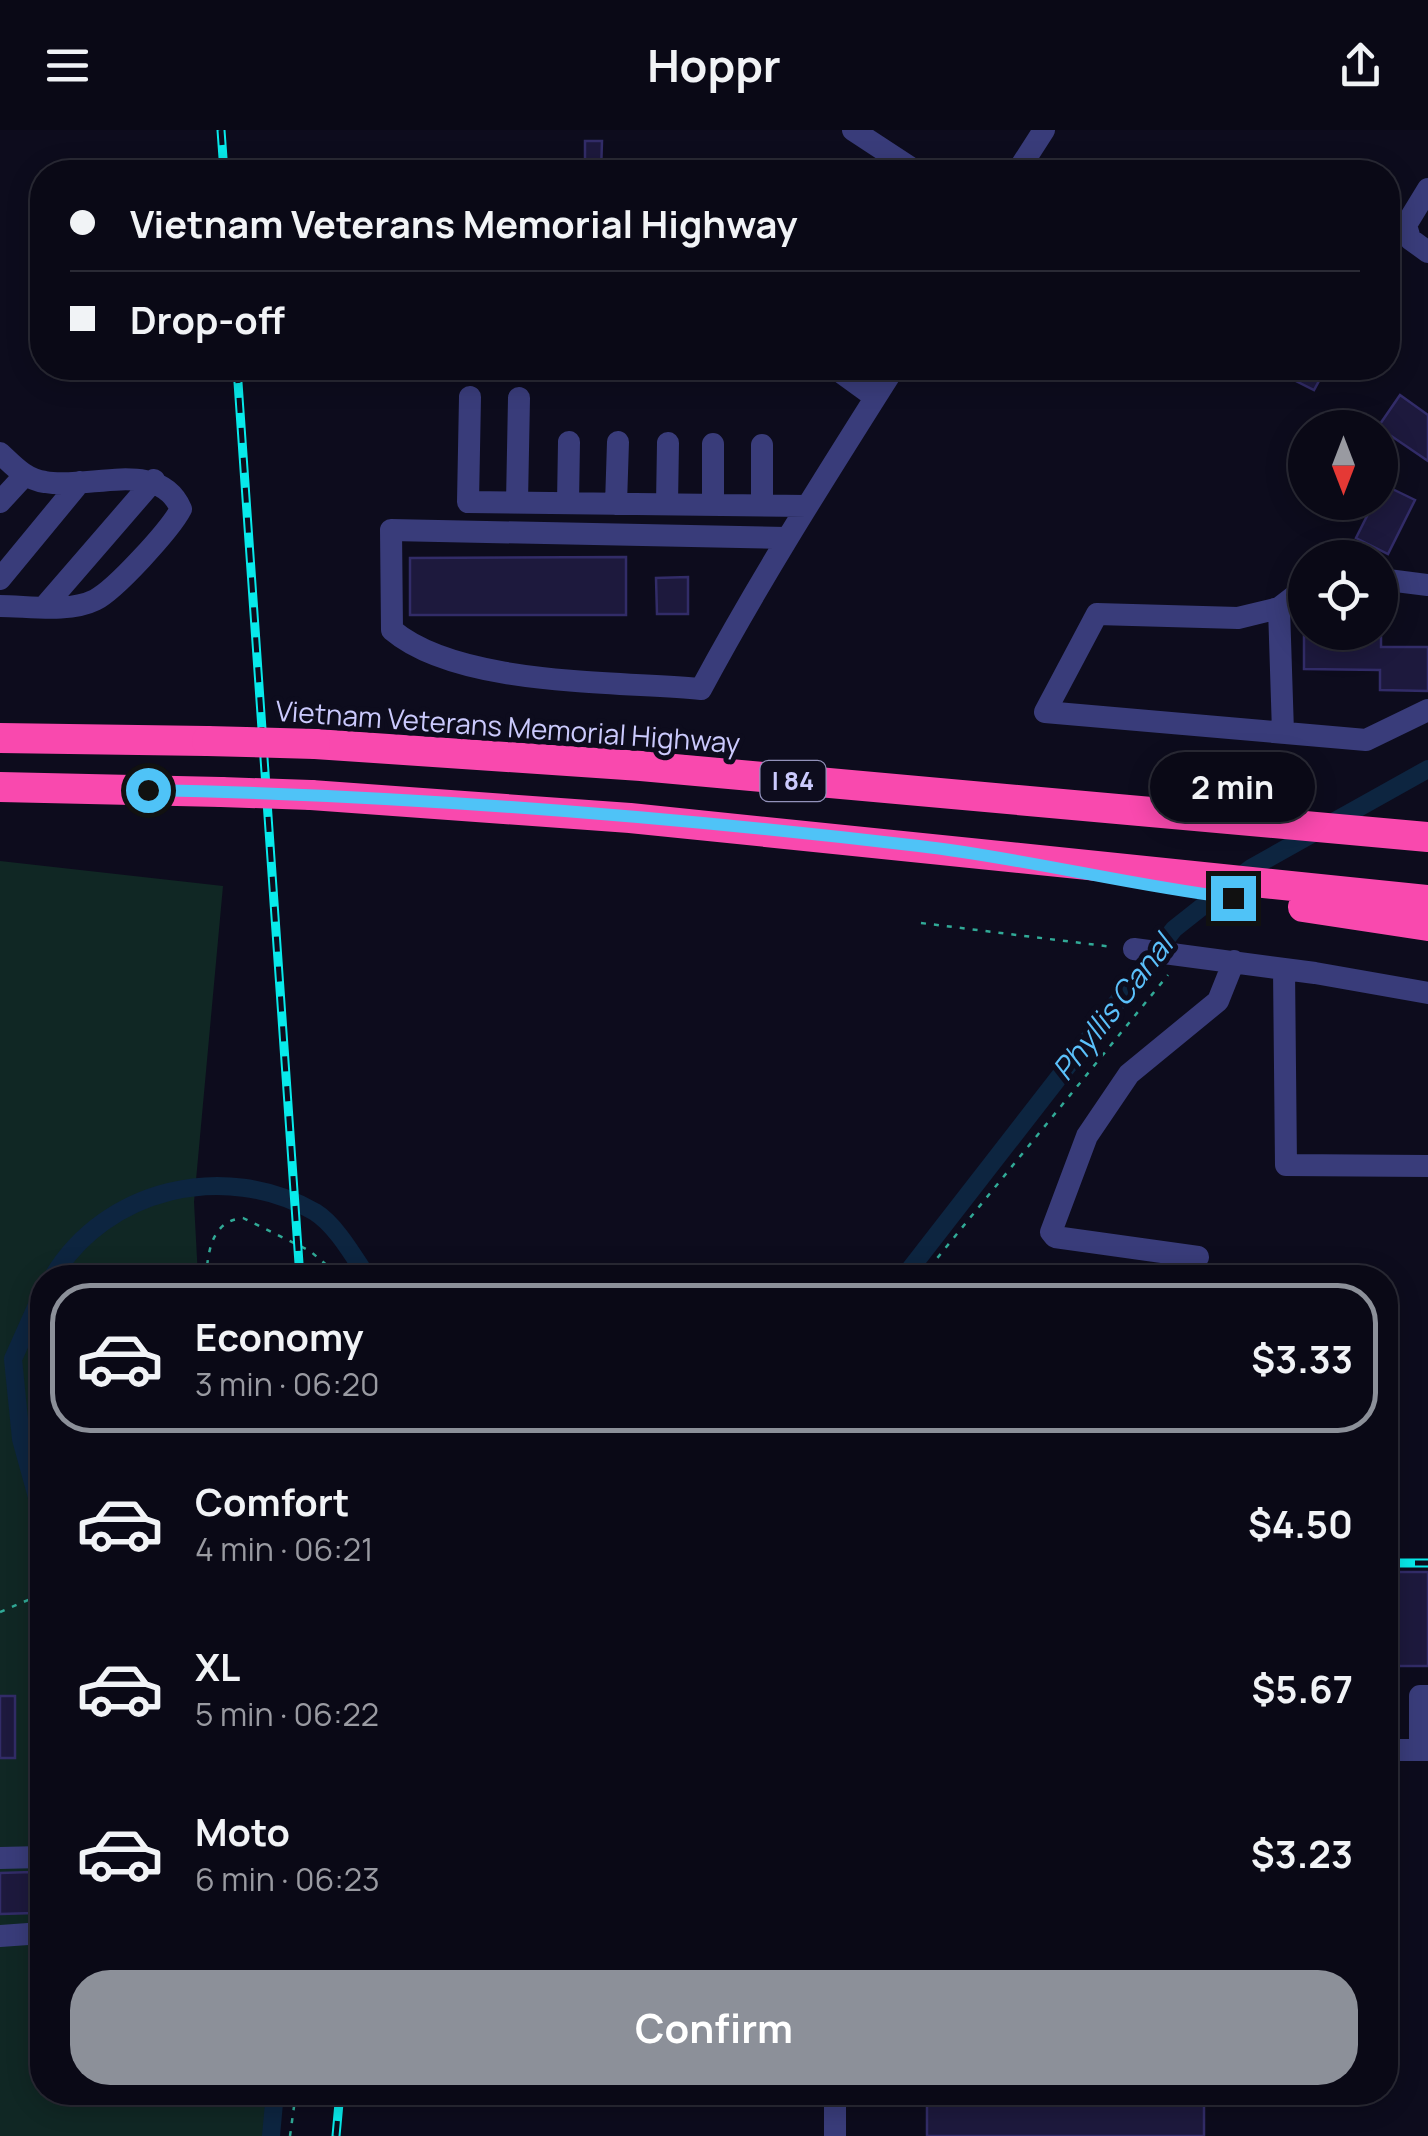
<!DOCTYPE html>
<meta charset="utf-8">
<style>
:root{--surface:#0a0916;--page:#181723;--text:#f1f3f6;--muted:#999aa1;--line:#2a2a35;--accent:#8c9099}
body{margin:0;font-family:Manrope,sans-serif;background:var(--page);color:var(--text);height:100vh;display:flex;flex-direction:column;font-size:38px;white-space:nowrap}
*{box-sizing:border-box;margin:0}
p{font-size:32px;color:var(--muted)}
.icon{flex:none;width:55px;height:55px;fill:none;stroke:currentColor;stroke-width:2;stroke-linecap:round;stroke-linejoin:round}
.map{position:relative;flex:1;overflow:hidden}
.sheet{position:absolute;left:30px;top:1135px;width:1368px;height:840px;display:flex;flex-direction:column;background:var(--surface);border-radius:40px;box-shadow:0 5px 25px #0003,0 0 0 2px var(--line)}
.sheet>*{flex:none}
.banner{position:absolute;left:30px;top:30px;width:1370px;height:220px;border-radius:40px;box-shadow:0 5px 25px #0003,0 0 0 2px var(--line);display:grid;align-content:center;height:220px;padding:0 40px;background:var(--surface)}
.needle{width:65px;rotate:180deg}
.controls{position:absolute;left:1288px;top:280px;display:grid;gap:20px}
.controls a{display:grid;place-items:center;width:110px;height:110px;border-radius:50%;background:var(--surface);box-shadow:0 5px 25px #0003,0 0 0 2px var(--line);font-size:50px}
.end{position:absolute;width:45px;height:45px;margin:-22px;border:12px solid #4fc3f7;background:#111;box-shadow:0 0 0 5px #111}
.from{border-radius:50%}
.bubble{position:absolute;height:70px;border-radius:35px;background:var(--surface);box-shadow:0 5px 25px #0003,0 0 0 2px var(--line);font-size:32px;font-weight:700;line-height:70px;text-align:center}
.banner b{display:flex;align-items:center;gap:35px;height:95px;font-size:38px}
.banner b+b{border-top:2px solid var(--line)}
.banner i{width:25px;height:25px;background:var(--text)}
ul{padding:18px 0 0;list-style:none}
li{display:flex;align-items:center;gap:30px;height:150px;margin:0 20px 15px;padding:0 20px;border:5px solid transparent;border-radius:40px}
li div{flex:1}
li b{display:block;font-size:38px}
li em{font-style:normal;font-weight:700}
li.selected{border-color:var(--accent)}
li>.icon{width:90px;height:90px;stroke-width:1.5}
.primary-button{display:flex;gap:20px;margin-top:auto;padding:20px 40px}
.primary-button a{flex:1;height:115px;border-radius:40px;background:var(--accent);color:#fff;font-size:40px;font-weight:700;line-height:115px;text-align:center}
header{display:flex;justify-content:space-between;align-items:center;height:130px;padding:0 40px;background:var(--surface);font-size:45px;font-weight:700}
.map>svg:first-child{display:block}
.green{fill:#102724}
.lines{fill:none;stroke-linecap:round;stroke-linejoin:round}
.canal{stroke:#0d2540;stroke-width:18}
.building{fill:#1d193d;stroke:#322c68;stroke-width:2.5}
.path{stroke:#31aa97;stroke-width:2.5;stroke-dasharray:5 8;stroke-linecap:butt}
.minor{stroke:#393c7a;stroke-width:22}
.highway{stroke:#f949ae;stroke-width:30}
.rail-casing{stroke:#08eaeb;stroke-width:9}
.rail{stroke:#0d0c1d;stroke-width:5;stroke-dasharray:15;stroke-linecap:butt}
.highway-bridge{stroke:#f949ae;stroke-width:30}
.route{stroke:#4fc3f7;stroke-width:12}
.labels{text-anchor:middle;stroke-width:10;stroke-linejoin:round;paint-order:stroke}
.shield{fill:#0d0c1d;stroke:#9291ba;stroke-width:2.5}
.shield-label{font-size:25px;font-weight:bold;fill:#cbcafd}
.street-label{font-size:28px;fill:#cbcafd;stroke:#0d0c1d}
.water-label{font-size:30px;font-style:italic;fill:#5bc0fa;stroke:#0d0c1d}
</style>
<header><svg class="icon" aria-label="menu" viewBox="0 0 24 24"><path d="M4 6h16M4 12h16M4 18h16"/></svg>Hoppr<svg class="icon" aria-label="share" viewBox="0 0 24 24"><path d="M12 15V3M7 8l5-5 5 5M5 13v7h14v-7"/></svg></header>
<div class="map">
<svg width="1428" height="2006" viewBox="0 0 1428 2006">
<rect width="100%" height="100%" fill="#0d0c1d"/>
<path class="green" d="M0 731 223 756 194 1072 198 1147 42 1148V1962L270 1963 274 2006H0Z"/>
<g class="lines">
<path class="canal" d="M52 1148C105 1058 225 1030 315 1082 336 1095 354 1127 368 1148
M903 1148 1174 799 1251 738 1428 639
M42 1164 13 1229 21 1309 42 1385
M271 2006 275 1962"/>
</g>
<path class="building" d="M585 11H602L601 42H585Z
M1296 238H1326L1314 260 1290 248Z
M1400 265 1428 285V331L1378 297Z
M1380 353 1415 370 1388 424 1356 408 1374 372H1380Z
M626 427V485H410V428Z
M688 447V484H657L656 448Z
M1304 502H1381V517H1428V561L1380 560V540L1304 539Z
M1385 1442H1428V1536H1385Z
M0 1566H15V1628H0Z
M31 1742 34 1783 0 1784V1743Z
M927 1962H1204V2006H927Z"/>
<g class="lines">
<path class="path" d="M921 793 1113 817
M206 1148C208 1122 211 1091 243 1088L310 1121 342 1148
M921 1148 1168 845
M0 1482 42 1464
M290 2006 296 1962"/>
<path class="minor" d="M853 0 917 42
M1017 42 1044 0
M1428 59 1406 95 1410 109 1428 122
M835 238 875 267
M470 267 468 372 807 376
M762 315V375
M0 323C14 336 25 349 45 352 90 360 159 328 181 379 170 400 115 460 95 470 69 483 28 476 0 476
M0 372 24 346
M517 372 519 268
M568 373 569 312
M616 374 618 312
M667 374 668 313
M713 375V314
M786 408 391 400 392 500C458 556 614 551 701 559 760 449 827 344 894 238
M0 449 80 352
M1380 449 1428 455
M1305 458 1279 478 1238 488 1097 484 1045 582 1366 610 1428 580
M45 476 154 350
M1279 478 1283 602
M1134 819 1315 843 1428 863
M1284 839 1286 1035 1428 1036
M1198 1127 1055 1107 1051 1102 1087 1006 1129 944 1218 871 1234 831
M1385 1620H1428
M1420 1620V1566H1428
M0 1728 42 1727
M0 1806 42 1803
M835 1962V2006"/>
<path class="highway" d="M0 608 207 611
M315 614 641 636 1428 707
M0 657 221 662
M311 665 630 688 1428 770
M1303 777 1428 796"/>
<g class="rail-casing">
<path id="rail" d="M221 0 224 42
M237 238 300 1148
M1385 1433H1428
M336 2006 340 1962"/>
</g>
<use href="#rail" class="rail"/>
<path class="highway-bridge" d="M207 611 315 614
M221 662 311 665"/>
</g>
<g class="lines">
<path class="route" d="M148 660C405 665 663 686 919 716 1024 728 1127 755 1233 768"/>
</g>
<g class="labels">
<rect class="shield" x="760.5" y="631" width="65" height="40" rx="8"/>
<g class="shield-label">
<text x="793" y="660">I 84</text>
</g>
<g class="street-label">
<text transform="translate(508 597) rotate(4)" y="10">Vietnam Veterans Memorial Highway</text>
</g>
<g class="water-label">
<text transform="translate(1113 878) rotate(-52)" y="10">Phyllis Canal</text>
</g>
</g>
</svg>
<div class="controls">
<a><svg class="needle" viewBox="-14 -14 28 28"><path d="M0-13l5 13h-10z" fill="#e53935"/><path d="M0 13l5-13h-10z" fill="#999aa1"/></svg></a>
<a><svg class="icon" aria-label="locate" viewBox="0 0 24 24"><circle cx="12" cy="12" r="6"/><path d="M12 2v4M12 18v4M2 12h4M18 12h4"/></svg></a>
</div>
<i class="end from" style="left:148px;top:660px"></i>
<i class="end" style="left:1233px;top:768px"></i>
<div class="bubble" style="left:1150px;top:622px;width:165px">2 min</div>
<div class="banner">
<b><i class="from"></i>Vietnam Veterans Memorial Highway</b>
<b><i></i>Drop-off</b>
</div>
<section class="sheet">
<ul>
<li class="selected"><svg class="icon" aria-label="car" viewBox="0 0 24 24"><path d="M5 17H2v-5l4-1 3-4h7l3 4 3 1v5h-3M9 17h6M6 11h13"/><circle cx="7" cy="17" r="2"/><circle cx="17" cy="17" r="2"/></svg><div><b>Economy</b><p>3 min · 06:20</p></div><em>$3.33</em></li>
<li><svg class="icon" aria-label="car" viewBox="0 0 24 24"><path d="M5 17H2v-5l4-1 3-4h7l3 4 3 1v5h-3M9 17h6M6 11h13"/><circle cx="7" cy="17" r="2"/><circle cx="17" cy="17" r="2"/></svg><div><b>Comfort</b><p>4 min · 06:21</p></div><em>$4.50</em></li>
<li><svg class="icon" aria-label="car" viewBox="0 0 24 24"><path d="M5 17H2v-5l4-1 3-4h7l3 4 3 1v5h-3M9 17h6M6 11h13"/><circle cx="7" cy="17" r="2"/><circle cx="17" cy="17" r="2"/></svg><div><b>XL</b><p>5 min · 06:22</p></div><em>$5.67</em></li>
<li><svg class="icon" aria-label="car" viewBox="0 0 24 24"><path d="M5 17H2v-5l4-1 3-4h7l3 4 3 1v5h-3M9 17h6M6 11h13"/><circle cx="7" cy="17" r="2"/><circle cx="17" cy="17" r="2"/></svg><div><b>Moto</b><p>6 min · 06:23</p></div><em>$3.23</em></li>
</ul>
<div class="primary-button"><a>Confirm</a></div>
</section>
</div>
